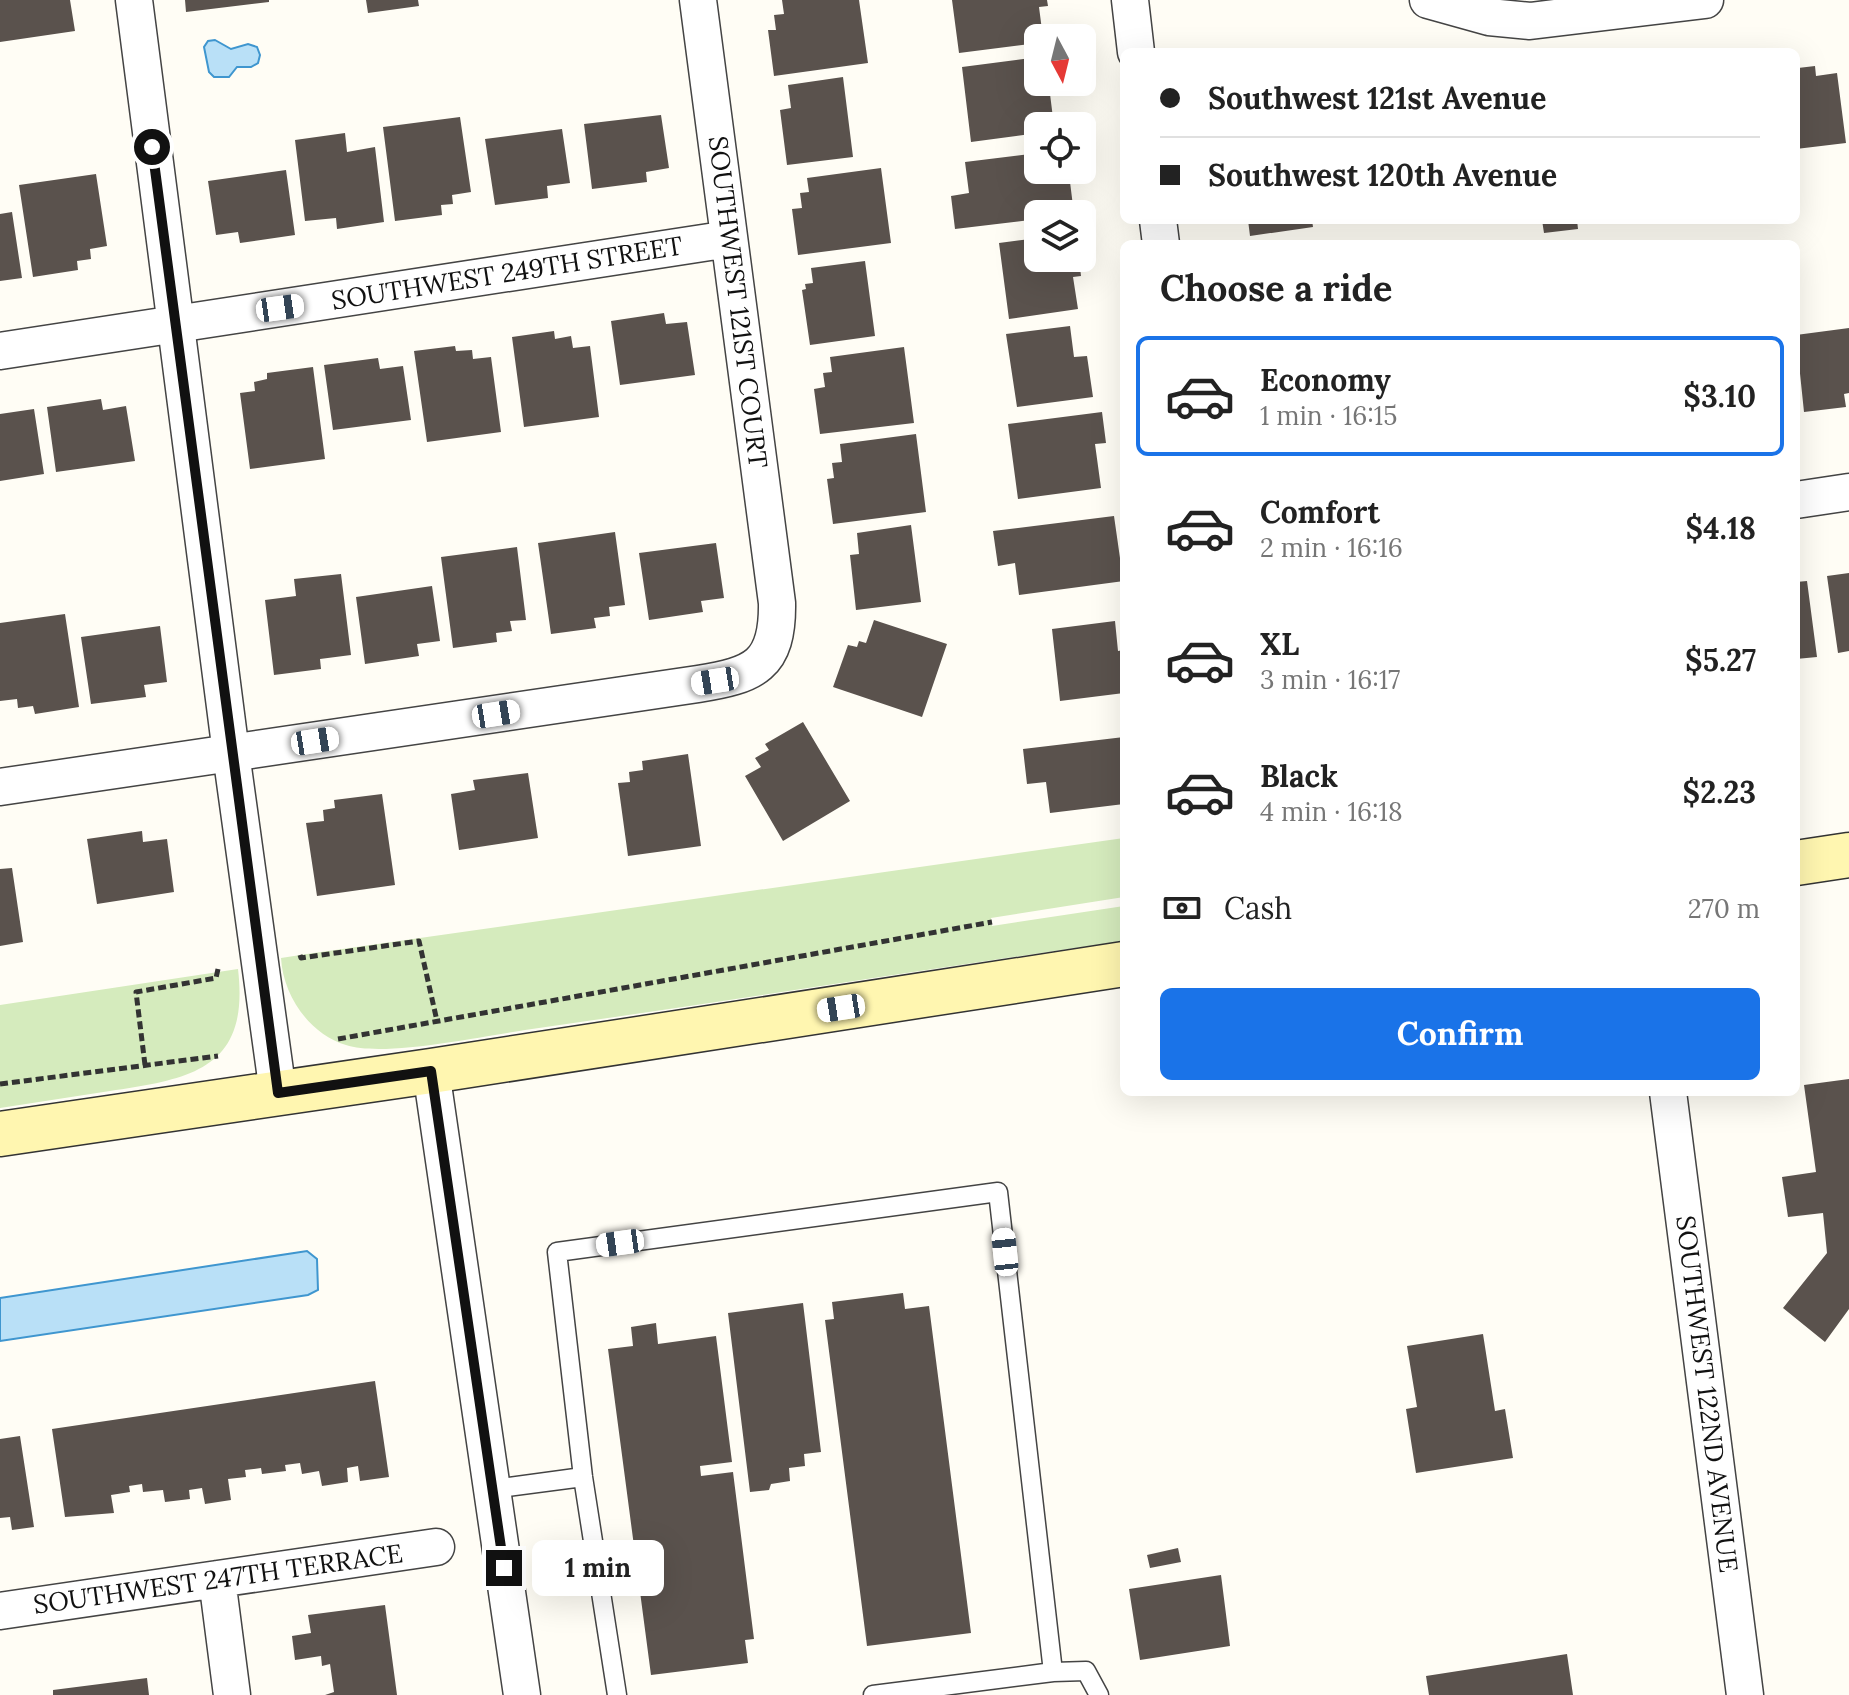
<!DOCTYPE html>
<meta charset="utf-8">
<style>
:root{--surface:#fff;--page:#f6f6f6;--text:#222;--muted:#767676;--line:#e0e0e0;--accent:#1a73e8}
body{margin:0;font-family:Lora,serif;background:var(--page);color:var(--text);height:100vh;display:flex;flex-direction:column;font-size:30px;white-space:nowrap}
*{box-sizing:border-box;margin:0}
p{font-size:26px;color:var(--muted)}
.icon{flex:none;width:44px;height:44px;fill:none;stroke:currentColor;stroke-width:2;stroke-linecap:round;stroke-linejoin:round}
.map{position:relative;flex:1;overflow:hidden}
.drawer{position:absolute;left:1120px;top:240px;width:680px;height:856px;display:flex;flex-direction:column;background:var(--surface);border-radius:12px;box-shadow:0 8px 32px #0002}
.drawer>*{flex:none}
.banner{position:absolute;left:1120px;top:48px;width:680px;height:176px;border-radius:12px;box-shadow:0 8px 32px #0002;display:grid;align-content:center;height:176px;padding:0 40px;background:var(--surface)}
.needle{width:52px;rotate:173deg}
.controls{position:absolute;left:1024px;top:24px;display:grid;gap:16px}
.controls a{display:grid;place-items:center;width:72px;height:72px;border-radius:12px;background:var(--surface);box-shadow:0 8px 32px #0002;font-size:40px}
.end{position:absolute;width:36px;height:36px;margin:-18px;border:10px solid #111;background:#fff;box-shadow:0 0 0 4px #fff}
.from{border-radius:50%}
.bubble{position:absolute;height:56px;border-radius:12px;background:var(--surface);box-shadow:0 8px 32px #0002;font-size:26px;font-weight:700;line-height:56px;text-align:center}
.car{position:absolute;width:24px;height:48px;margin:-24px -12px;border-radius:10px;box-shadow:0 0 6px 2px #0007;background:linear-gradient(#fff 24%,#345 0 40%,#fff 0 76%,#345 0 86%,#fff 0)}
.banner b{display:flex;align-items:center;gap:28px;height:76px;font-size:30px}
.banner b+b{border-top:2px solid var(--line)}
.banner i{width:20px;height:20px;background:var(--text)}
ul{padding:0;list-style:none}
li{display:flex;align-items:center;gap:24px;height:120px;margin:0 16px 12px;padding:0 24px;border:4px solid transparent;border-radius:12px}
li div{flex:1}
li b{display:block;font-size:30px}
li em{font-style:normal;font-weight:700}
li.selected{border-color:var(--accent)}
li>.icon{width:72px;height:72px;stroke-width:1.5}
h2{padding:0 40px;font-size:36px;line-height:96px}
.pay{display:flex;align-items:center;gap:20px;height:88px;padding:0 40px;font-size:30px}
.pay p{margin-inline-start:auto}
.cta{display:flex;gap:16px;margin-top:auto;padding:16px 40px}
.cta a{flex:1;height:92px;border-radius:12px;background:var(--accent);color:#fff;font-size:32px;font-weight:700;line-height:92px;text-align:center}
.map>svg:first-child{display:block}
.green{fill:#d5ebbd}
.water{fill:#b9e0f7;stroke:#3f96cf;stroke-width:2}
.building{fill:#5a524d}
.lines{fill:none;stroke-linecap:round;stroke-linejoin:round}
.lane-casing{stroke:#444;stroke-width:21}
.street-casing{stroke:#444;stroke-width:39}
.secondary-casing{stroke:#333;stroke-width:47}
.path{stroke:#333;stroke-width:5;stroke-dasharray:8 4;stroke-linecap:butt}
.lane{stroke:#fff;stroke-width:18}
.street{stroke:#fff;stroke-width:36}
.secondary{stroke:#fff6b0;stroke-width:44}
.route{stroke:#111;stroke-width:10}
.labels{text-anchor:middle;stroke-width:8;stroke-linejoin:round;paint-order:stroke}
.street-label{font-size:26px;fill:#111;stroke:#fff}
</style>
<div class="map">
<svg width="1849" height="1695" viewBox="0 0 1849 1695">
<rect width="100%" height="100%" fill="#fffdf5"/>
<path class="green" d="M1124 838V897L991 918 992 926 1124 906V941C926 969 729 1001 532 1029 487 1035 385 1058 346 1045 309 1034 283 995 281 958L307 954Z
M238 969C250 1069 191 1079 110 1091 73 1097 37 1102 0 1108V1005Z"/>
<path class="water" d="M215 40 231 49 248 44 257 47 260 55 258 63 251 67H237L229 77H214L209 72 204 47 208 41Z
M307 1251 317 1259 318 1290 308 1295 0 1341V1298Z"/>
<path class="building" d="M0 0H70L75 31 0 42Z
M185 0H269V2L186 12Z
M366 0H418L419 6 368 13Z
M782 0H859L868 63 774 76 768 30H776L774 15 784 14Z
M952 0H1047L1048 6 1039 7 1043 38H1038V43L959 53Z
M1038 57V82H1059L1060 85 1049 86 1054 126H1038V133L971 142 962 67Z
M1815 66 1816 76 1837 73 1846 143 1796 149V72H1799L1798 68Z
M843 77 853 157 787 165 780 110 791 108 788 85Z
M661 115 669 168 646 172 647 182 592 189 584 124Z
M460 117 471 192 452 195 453 204 441 205 442 215 395 221 383 127Z
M562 129 570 183 547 186 548 198 495 205 485 139Z
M345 133 347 152 375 147 384 222 337 229 336 218 305 221 295 140Z
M1038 153V170H1078V173L1069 174 1074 214H1038V219L955 229 951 196 969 193 965 162Z
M881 168 891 243 798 255 792 209 802 208 800 193 809 192 807 178Z
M286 170 295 235 240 243 238 232 216 235 208 181Z
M96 174 107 246 90 249 91 259 77 261 78 270 33 277 19 185Z
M12 212 22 278 0 281V214Z
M1248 220H1312L1313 227 1250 236Z
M1542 220H1577L1578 229 1544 233Z
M1038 238V258H1079L1081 276 1073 277 1078 309 1009 319 999 243Z
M865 261 875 336 810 345 802 290 806 289 805 284 813 283 811 268Z
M664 313 666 324 687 322 695 375 620 385 611 321Z
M1070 326 1074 357 1087 356 1093 397 1017 407 1006 334Z
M1849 328V393L1844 394 1846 407 1804 412 1796 335Z
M554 331 555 339 571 336 573 348 590 346 599 417 524 427 512 337Z
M455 346 456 351 472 350 473 359 491 357 501 432 427 442 414 351Z
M904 347 914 423 820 434 814 389 825 387 823 373 832 372 830 357Z
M378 358 380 369 403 366 411 420 333 430 324 365Z
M313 367 325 459 250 469 240 393 255 391 254 382 267 379V373Z
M101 399 103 410 126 406 135 461 56 472 47 407Z
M34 409 44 474 0 481V414Z
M1102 412 1106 443 1095 444 1101 488 1018 499 1008 424Z
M916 434 926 512 833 524 827 479 834 478 832 463 842 462 840 444Z
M1114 516 1120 558 1124 557V581L1019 595 1015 563 998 566 993 531Z
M911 525 921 602 856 610 850 555 859 554 857 533Z
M615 532 625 605 609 607 610 616 594 618 596 628 551 634 538 543Z
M716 543 724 598 701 601 703 612 649 620 639 553Z
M517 547 526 620 510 621 512 631 496 633 497 642 453 648 441 557Z
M1849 573V651L1838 653 1827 576Z
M341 574 351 655 320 659 321 669 274 675 265 600 296 596 294 579Z
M1807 581 1817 657 1796 659V582Z
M432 586 440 641 417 644 419 656 365 664 356 597Z
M65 614 79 707 35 714 33 706 18 708 17 699 0 701V623Z
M874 620 947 644 922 717 833 687 848 645 857 647 859 641 866 643Z
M1115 621 1118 651 1124 650V693L1060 701 1052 629Z
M160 626 167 682 144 685 146 697 91 704 81 637Z
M803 722 850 801 783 841 745 776 761 767 755 758 769 750 765 744Z
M1124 737V804L1050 813 1046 782 1027 784 1023 749Z
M688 754 701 846 628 856 618 783 630 782 629 772 643 770 642 761Z
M528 773 538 838 459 850 451 794 475 790 473 780Z
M382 794 395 885 317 896 306 823 324 821 323 810 335 808 334 800Z
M142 831 143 842 167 839 174 892 97 904 87 839Z
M12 868 23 942 0 946V869Z
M1849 1079V1309L1825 1342 1783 1308 1827 1253 1823 1213 1788 1217 1782 1177 1816 1172 1804 1085Z
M903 1293 905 1309 929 1306 971 1633 867 1646 825 1320 834 1319 832 1302Z
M803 1303 821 1452 804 1454 805 1466 789 1468 790 1481 771 1484 769 1490 750 1492 728 1313Z
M656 1323 658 1344 716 1336 732 1462 700 1466 701 1476 733 1472 754 1639 745 1640 748 1663 651 1675 608 1349 633 1346 631 1327Z
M1483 1334 1495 1411 1505 1409 1513 1458 1416 1473 1406 1409 1417 1407 1407 1346Z
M375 1381 389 1477 360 1481 358 1466 347 1468 348 1482 322 1486 319 1471 302 1474 300 1463 285 1465 286 1471 262 1474 261 1468 245 1470 246 1477 228 1479 231 1500 205 1504 202 1488 189 1490 190 1499 165 1502 163 1490 143 1492 142 1484 129 1486 130 1492 111 1495 114 1513 65 1517 52 1429Z
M20 1436 34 1527 12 1530 10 1517 0 1518V1439Z
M1178 1548 1181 1562 1150 1568 1147 1555Z
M1221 1575 1230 1646 1140 1660 1129 1589Z
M385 1605 397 1695H325L334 1692 330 1664 322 1666 321 1656 295 1660 292 1636 311 1633 308 1615Z
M1567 1654 1573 1695H1429L1426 1676Z
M147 1678 149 1695H53V1690Z"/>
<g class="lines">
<g class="lane-casing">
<path id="lane" d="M493 1489 583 1477
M1053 1672 1086 1671 1099 1695
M617 1695 583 1477 557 1252 998 1192 1053 1672 873 1695"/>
</g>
<g class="street-casing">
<path id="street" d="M134 0 231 753 278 1093
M1130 0 1136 52
M1428 0 1489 17 1530 21 1705 0
M1158 220 1161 244
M0 351 729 239
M1796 500 1849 492
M0 787 698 684C754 675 778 666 777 603L698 0
M431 1071 522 1695
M1668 1092 1745 1695
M217 1579 232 1695
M0 1611 436 1547"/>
</g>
<g class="secondary-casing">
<path id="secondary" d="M1796 863 1849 855
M0 1134 431 1071 1124 964"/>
</g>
<path class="path" d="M300 955 301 958 419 941 437 1021
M338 1039 992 922
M145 1065 136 992 216 978 218 969
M0 1084 218 1056"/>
<use href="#lane" class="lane"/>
<use href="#street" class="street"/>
<use href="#secondary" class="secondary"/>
</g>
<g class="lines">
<path class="route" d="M152 147 278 1093 431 1071 504 1568"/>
</g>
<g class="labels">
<g class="street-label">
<text transform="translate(507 273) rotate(-9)" y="9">SOUTHWEST 249TH STREET</text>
<text transform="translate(738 302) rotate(83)" y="9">SOUTHWEST 121ST COURT</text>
<text transform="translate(1707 1394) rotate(83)" y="9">SOUTHWEST 122ND AVENUE</text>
<text transform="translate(218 1579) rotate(-8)" y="9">SOUTHWEST 247TH TERRACE</text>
</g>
</g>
</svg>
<div class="controls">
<a><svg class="needle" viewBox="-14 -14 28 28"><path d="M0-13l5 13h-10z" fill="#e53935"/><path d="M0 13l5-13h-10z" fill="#767676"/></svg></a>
<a><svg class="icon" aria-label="locate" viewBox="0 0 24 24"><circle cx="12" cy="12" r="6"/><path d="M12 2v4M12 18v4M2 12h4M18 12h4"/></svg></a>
<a><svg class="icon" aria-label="layers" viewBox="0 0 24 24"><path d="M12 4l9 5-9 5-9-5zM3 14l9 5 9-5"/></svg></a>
</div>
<i class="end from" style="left:152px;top:147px"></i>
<i class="end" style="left:504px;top:1568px"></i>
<div class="bubble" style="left:532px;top:1540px;width:132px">1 min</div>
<i class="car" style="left:280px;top:308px;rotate:82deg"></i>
<i class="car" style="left:715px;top:681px;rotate:261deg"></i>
<i class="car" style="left:496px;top:714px;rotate:81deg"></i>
<i class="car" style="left:315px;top:741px;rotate:81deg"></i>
<i class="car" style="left:841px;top:1008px;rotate:261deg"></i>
<i class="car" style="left:620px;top:1243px;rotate:262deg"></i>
<i class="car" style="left:1005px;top:1252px;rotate:354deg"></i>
<div class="banner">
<b><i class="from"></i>Southwest 121st Avenue</b>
<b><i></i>Southwest 120th Avenue</b>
</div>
<section class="drawer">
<h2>Choose a ride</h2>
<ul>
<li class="selected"><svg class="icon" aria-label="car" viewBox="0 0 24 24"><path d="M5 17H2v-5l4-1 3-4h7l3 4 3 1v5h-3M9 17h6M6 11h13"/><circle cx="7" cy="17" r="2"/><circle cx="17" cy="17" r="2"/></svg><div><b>Economy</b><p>1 min · 16:15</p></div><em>$3.10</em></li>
<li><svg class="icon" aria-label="car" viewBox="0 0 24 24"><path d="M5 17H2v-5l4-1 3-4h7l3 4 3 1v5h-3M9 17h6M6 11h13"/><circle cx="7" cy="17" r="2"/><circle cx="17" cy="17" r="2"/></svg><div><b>Comfort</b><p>2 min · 16:16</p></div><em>$4.18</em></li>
<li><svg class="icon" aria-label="car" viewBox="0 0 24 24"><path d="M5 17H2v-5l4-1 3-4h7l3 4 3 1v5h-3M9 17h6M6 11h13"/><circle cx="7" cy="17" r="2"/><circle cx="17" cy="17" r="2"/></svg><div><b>XL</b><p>3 min · 16:17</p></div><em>$5.27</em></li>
<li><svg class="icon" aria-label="car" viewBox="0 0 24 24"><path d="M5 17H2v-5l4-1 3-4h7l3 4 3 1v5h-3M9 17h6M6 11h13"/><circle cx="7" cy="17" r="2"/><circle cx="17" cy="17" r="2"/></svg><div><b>Black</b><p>4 min · 16:18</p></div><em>$2.23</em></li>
</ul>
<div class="pay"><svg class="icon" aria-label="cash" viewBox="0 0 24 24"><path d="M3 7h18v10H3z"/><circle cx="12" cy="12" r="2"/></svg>Cash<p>270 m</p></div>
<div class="cta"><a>Confirm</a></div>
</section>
</div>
